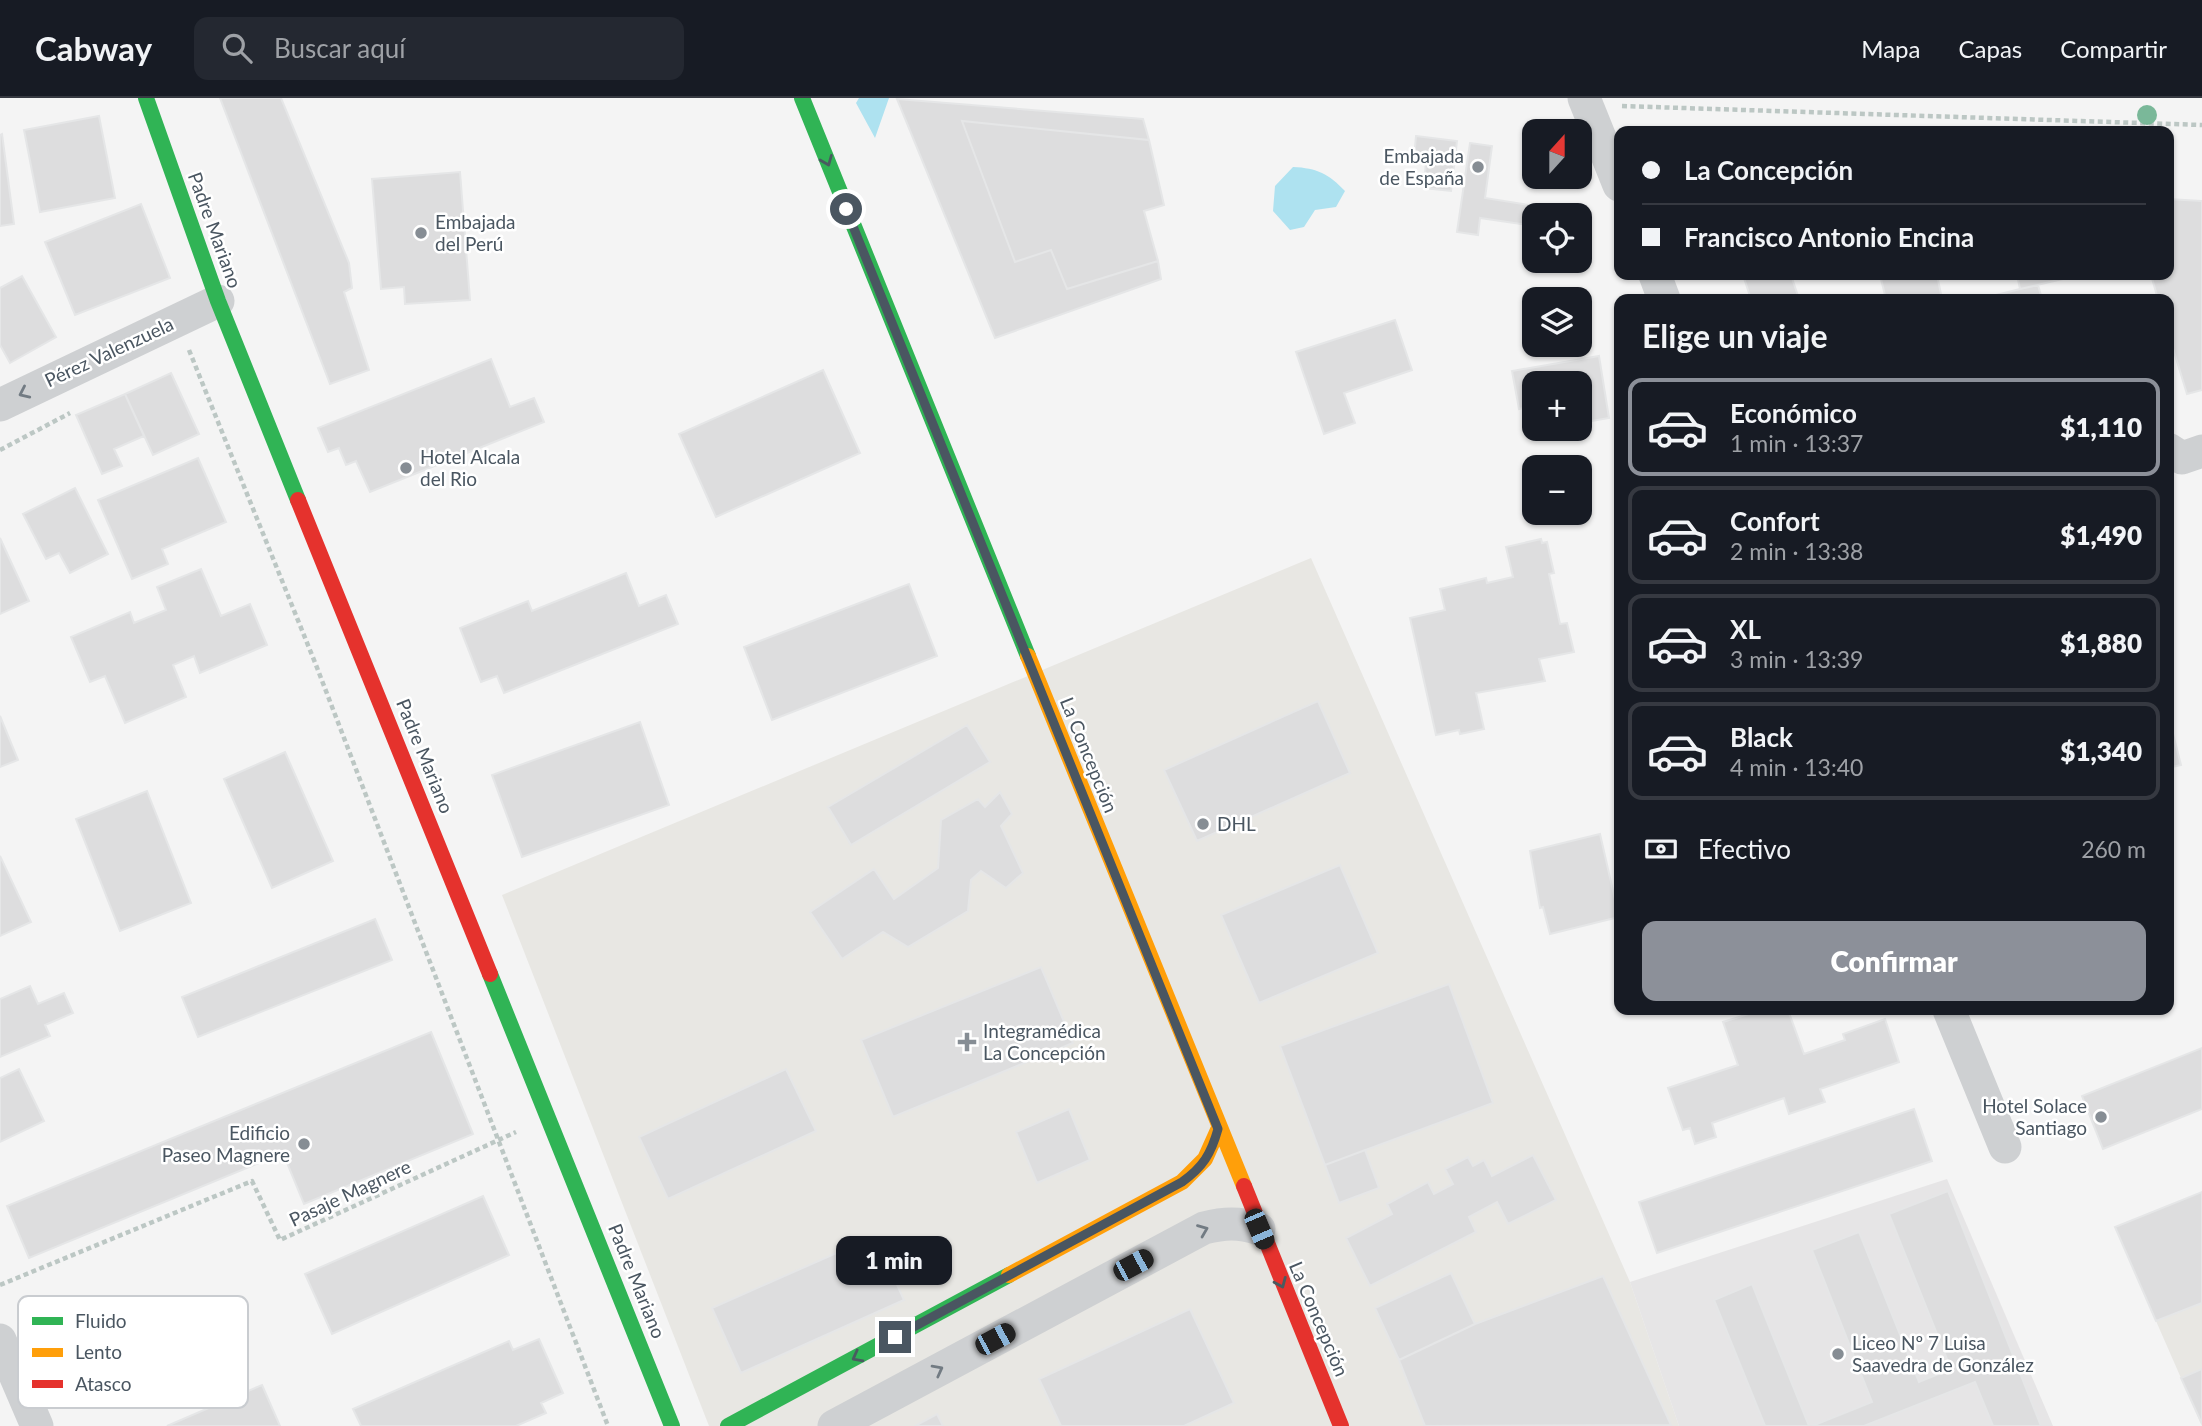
<!DOCTYPE html>
<html lang="es">
<meta charset="utf-8">
<style>
:root{--surface:#171b24;--page:#242831;--text:#f1f3f6;--muted:#9ea1a6;--line:#363941;--accent:#8c9099}
body{margin:0;font-family:Lato,sans-serif;background:var(--page);color:var(--text);height:100vh;display:flex;flex-direction:column;font-size:26px;white-space:nowrap}
*{box-sizing:border-box;margin:0}
p{font-size:23px;color:var(--muted)}
.icon{flex:none;width:38px;height:38px;fill:none;stroke:currentColor;stroke-width:2;stroke-linecap:round;stroke-linejoin:round}
.map{position:relative;flex:1;overflow:hidden}
.sheet{position:absolute;left:1614px;top:196px;width:560px;height:721px;display:flex;flex-direction:column;background:var(--surface);border-radius:14px;box-shadow:0 2px 5px #0004}
.sheet>*{flex:none}
.banner{position:absolute;left:1614px;top:28px;width:560px;height:154px;border-radius:14px;box-shadow:0 2px 5px #0004;display:grid;align-content:center;height:154px;padding:0 28px;background:var(--surface)}
.needle{width:46px;rotate:21deg}
.tools{position:absolute;left:1522px;top:21px;display:grid;gap:14px}
.tools a{display:grid;place-items:center;width:70px;height:70px;border-radius:14px;background:var(--surface);box-shadow:0 2px 5px #0004;font-size:35px}
.end{position:absolute;width:32px;height:32px;margin:-16px;border:9px solid #4a5661;background:#fff;box-shadow:0 0 0 4px #fff}
.from{border-radius:50%}
.bubble{position:absolute;height:49px;border-radius:14px;background:var(--surface);box-shadow:0 2px 5px #0004;font-size:23px;font-weight:800;line-height:49px;text-align:center}
.car{position:absolute;width:21px;height:42px;margin:-21px -10px;border-radius:9px;box-shadow:0 0 5px 2px #0007;background:linear-gradient(#222 24%,#8ab4d8 0 40%,#222 0 76%,#8ab4d8 0 86%,#222 0)}
.banner b{display:flex;align-items:center;gap:24px;height:66px;font-size:26px}
.banner b+b{border-top:2px solid var(--line)}
.banner i{width:18px;height:18px;background:var(--text)}
ul{padding:0;list-style:none}
li{display:flex;align-items:center;gap:21px;height:98px;margin:0 14px 10px;padding:0 14px;border:4px solid var(--line);border-radius:14px}
li div{flex:1}
li b{display:block;font-size:26px}
li em{font-style:normal;font-weight:800}
li.current{border-color:var(--accent)}
li>.icon{width:63px;height:63px;stroke-width:1.5}
h2{padding:0 28px;font-size:32px;line-height:84px}
.pay{display:flex;align-items:center;gap:18px;height:77px;padding:0 28px;font-size:26px}
.pay p{margin-inline-start:auto}
.cta{display:flex;gap:14px;margin-top:auto;padding:14px 28px}
.cta a{flex:1;height:80px;border-radius:14px;background:var(--accent);color:#fff;font-size:28px;font-weight:800;line-height:80px;text-align:center}
header{display:flex;align-items:center;gap:42px;box-sizing:border-box;height:98px;padding:0 35px;background:var(--surface);border-bottom:2px solid var(--line)}
header strong{font-size:33px}
nav{display:flex;gap:38px;margin-inline-start:auto;font-size:24px}
.search{width:490px;height:63px;background:var(--page);display:flex;align-items:center;gap:18px;box-sizing:border-box;padding:0 24px;border-radius:14px;color:var(--muted);font-size:26px}
.map>svg:first-child{display:block}
.commercial{fill:#e8e7e3}
.education{fill:#e6e5e6}
.water{fill:#aee2f0}
.building{fill:#ddddde;stroke:#e5e6e7;stroke-width:2}
.lines{fill:none;stroke-linecap:round;stroke-linejoin:round}
.path{stroke:#bcc7c4;stroke-width:4.5;stroke-dasharray:5 3.5;stroke-linecap:butt}
.street{stroke:#ced0d2;stroke-width:33}
.fast{stroke:#30b455;stroke-width:16}
.slow{stroke:#ff9f0a;stroke-width:16}
.jam{stroke:#e5322d;stroke-width:16}
.tree{fill:#7ab899}
.oneway{stroke:#495b60}
.oneway2{stroke:#727b83}
.route{stroke:#4a5661;stroke-width:9}
.poi-dot{fill:#868d94;stroke:#fff;stroke-width:2.5}
.labels{text-anchor:middle;stroke-width:5;stroke-linejoin:round;paint-order:stroke}
.poi-label{font-size:19px;fill:#4a5661;stroke:#fff;text-anchor:start}
.street-label{font-size:19px;fill:#4a5661;stroke:#fff}
.key{fill:#fff;stroke:#c9ccd0;stroke-width:2}
.key-label{font-size:19px;fill:#4a5661}
</style>
<header>
<strong>Cabway</strong>
<div class="search"><svg class="icon" aria-label="search" viewBox="0 0 24 24"><circle cx="10" cy="10" r="6"/><path d="M15 15l6 6"/></svg>Buscar aquí</div>
<nav><a>Mapa</a><a>Capas</a><a>Compartir</a></nav>
</header>
<div class="map">
<svg width="2202" height="1328" viewBox="0 0 2202 1328">
<rect width="100%" height="100%" fill="#f4f4f4"/>
<path class="commercial" d="M1311 460 1630 1184 1679 1328H709L502 797Z
M2202 1204V1328L2156 1223Z"/>
<path class="education" d="M1947 1081 2053 1328H1679L1630 1184Z"/>
<path class="water" d="M859 0H889L875 40 856 5Z
M1293 69C1317 70 1329 76 1345 93L1336 109 1315 112 1304 129 1290 132 1273 113 1275 88Z"/>
<path class="building" d="M220 0H281L349 165 352 190 344 194 369 272 330 286Z
M897 1 1143 21 1149 42 962 23 1015 164 1051 152 1067 191 1158 163 1161 181 995 240Z
M99 18 115 100 40 114 24 32Z
M962 23 1149 42 1164 107 1144 113 1158 163 1067 191 1051 152 1015 164Z
M2 36 14 126 0 128V37Z
M1416 38 1457 43 1451 93 1424 90 1426 62 1414 60Z
M1470 45 1492 48 1485 100 1541 109 1540 117H1535V128L1480 120 1478 137 1457 134Z
M460 74 470 202 405 206 404 189 381 191 372 81Z
M2168 101 2202 103V292L2187 296 2168 234V201H2158L2151 177H2168Z
M141 106 170 180 75 217 45 144Z
M1743 177H1791L1799 201H1751Z
M1880 177H1937L1942 201H1886Z
M2017 177H2070L2071 179 2020 191Z
M22 178 56 239 10 265 0 247V190Z
M2038 187 2042 201H1980L2020 191Z
M1395 222 1412 272 1344 295 1355 325 1324 336 1296 254Z
M1599 258 1609 320 1580 325V285H1535V308L1519 311 1512 273Z
M491 261 510 309 534 300 544 324 370 394 356 363 346 367 339 350 328 354 318 330Z
M823 272 860 355 716 419 679 336Z
M171 275 199 336 153 357 125 296Z
M125 296 144 338 114 351 122 368 102 376 76 317Z
M198 360 226 424 162 451 168 466 132 481 98 402Z
M75 390 108 456 70 475 59 455 46 461 23 416Z
M0 440 29 503 0 516Z
M1541 441 1542 445 1547 444 1554 475 1549 476 1560 526 1567 525 1574 554 1539 561 1545 583 1476 595 1484 631 1460 636 1459 632 1436 637 1410 520 1445 512 1440 491 1486 480 1487 485 1513 479 1506 449Z
M201 471 221 518 250 506 267 547 200 575 194 558 173 567 186 599 125 625 105 578 90 584 71 539 130 514 134 525 166 512 157 489Z
M626 475 639 508 666 497 678 526 504 595 497 578 481 584 460 530 528 503 532 513Z
M909 486 937 558 772 622 744 549Z
M1318 603 1350 675 1197 743 1164 672Z
M2168 616 2181 667 2168 670Z
M0 618 18 662 0 669Z
M640 624 669 707 522 759 492 677Z
M967 627 990 664 851 747 828 709Z
M285 654 333 763 272 790 224 681Z
M147 693 191 805 120 833 76 721Z
M1000 694 1012 716 1001 728 1023 775 1006 790 981 773 971 782 968 813 908 849 883 834 842 861 810 814 874 771 894 801 938 770 941 722 978 701 985 709Z
M1600 736 1619 819 1550 836 1543 809 1540 810 1530 753Z
M0 758 31 824 0 838Z
M1340 767 1378 855 1259 905 1221 817Z
M375 821 392 862 198 939 182 899Z
M1041 869 1073 945 893 1019 861 942Z
M1449 886 1493 1005 1325 1067 1280 948Z
M30 888 38 906 64 895 73 915 45 927 50 938 0 959V901Z
M1761 912H1788L1804 956 1845 942 1843 936 1885 921 1899 964 1820 991 1825 1004 1789 1016 1784 1000 1712 1025 1716 1039 1695 1046 1690 1030 1683 1032 1668 990 1738 967 1723 924Z
M431 934 473 1036 304 1106 283 1055 29 1160 7 1108Z
M2202 950V1011L2103 1051 2082 998Z
M19 971 44 1023 0 1044V980Z
M786 971 816 1033 668 1101 639 1039Z
M1069 1011 1090 1062 1037 1085 1016 1034Z
M1914 1011 1932 1063 1657 1155 1639 1104Z
M1365 1052 1379 1090 1339 1105 1325 1067Z
M1533 1057 1556 1102 1508 1126 1497 1104 1469 1119 1476 1134 1370 1188 1346 1140 1392 1116 1387 1106 1428 1084 1434 1096 1453 1086 1445 1071 1468 1059 1473 1068 1484 1062 1492 1078Z
M1948 1093 2041 1328H1993L1975 1284 1864 1328H1812L1872 1304 1812 1152 1859 1134 1919 1284 1951 1271 1889 1116Z
M2202 1094V1205L2156 1223 2115 1129Z
M483 1098 509 1157 332 1236 305 1176Z
M875 1138 904 1202 741 1275 712 1210Z
M1451 1175 1475 1226 1399 1262 1375 1210Z
M1603 1178 1671 1327 1425 1328 1399 1262 1475 1226Z
M1752 1186 1809 1328H1765L1714 1202Z
M1190 1211 1234 1305 1184 1328H1061L1039 1281Z
M539 1241 563 1295 541 1305 546 1315 516 1328H361L353 1311 509 1243 513 1252Z
M2202 1271V1326L2181 1280Z
M262 1287 280 1328H167Z
M937 1316 943 1328H915Z"/>
<g class="lines">
<path class="path" d="M1622 8 2202 27
M189 252 316 567 608 1328
M0 352 70 315
M0 1187 252 1083 280 1142 516 1034"/>
<path class="street" d="M1584 0 1619 87
M1655 177 1664 201
M0 307 218 203
M2168 351 2182 360 2202 353
M1949 912 2005 1049
M0 1242 37 1328
M834 1328 1204 1130C1224 1125 1239 1124 1259 1131"/>
<path class="fast" d="M146 0 218 203 298 402
M802 0 1028 558
M490 876 672 1328
M728 1328 1009 1177"/>
<path class="slow" d="M1028 558 1244 1088
M1009 1177 1182 1084 1205 1061 1218 1032"/>
<path class="jam" d="M298 402 490 876
M1244 1088 1341 1328"/>
</g>
<circle class="tree" cx="2147" cy="17" r="10"/>
<defs><path id="oneway-chevron" d="M-2-3.5L2.5 0L-2 3.5" fill="none" stroke-width="1.6" stroke-linecap="round" stroke-linejoin="round" transform="scale(1.75)"/></defs>
<g class="oneway">
<use href="#oneway-chevron" transform="translate(827 63) rotate(68)"/>
<use href="#oneway-chevron" transform="translate(1281 1185) rotate(67)"/>
<use href="#oneway-chevron" transform="translate(857 1259) rotate(152)"/>
</g>
<g class="oneway2">
<use href="#oneway-chevron" transform="translate(24 295) rotate(155)"/>
<use href="#oneway-chevron" transform="translate(1203 1132) rotate(-22)"/>
<use href="#oneway-chevron" transform="translate(938 1272) rotate(-28)"/>
</g>
<g class="lines">
<path class="route" d="M846 111 1218 1031C1211 1056 1203 1069 1182 1084L895 1239"/>
</g>
<g class="poi-dot">
<circle cx="1478" cy="69" r="7"/>
<circle cx="421" cy="135" r="7"/>
<circle cx="406" cy="370" r="7"/>
<circle cx="1203" cy="726" r="7"/>
<path d="M963.5 933.5h7v7h7v7h-7v7h-7v-7h-7v-7h7z"/>
<circle cx="2101" cy="1019" r="7"/>
<circle cx="304" cy="1046" r="7"/>
<circle cx="1838" cy="1256" r="7"/>
</g>
<g class="labels">
<g class="poi-label">
<text x="1464" y="65" text-anchor="end">Embajada<tspan x="1464" dy="22">de España</tspan></text>
<text x="435" y="131">Embajada<tspan x="435" dy="22">del Perú</tspan></text>
<text x="420" y="366">Hotel Alcala<tspan x="420" dy="22">del Rio</tspan></text>
<text x="1217" y="733">DHL</text>
<text x="983" y="940">Integramédica<tspan x="983" dy="22">La Concepción</tspan></text>
<text x="2087" y="1015" text-anchor="end">Hotel Solace<tspan x="2087" dy="22">Santiago</tspan></text>
<text x="290" y="1042" text-anchor="end">Edificio<tspan x="290" dy="22">Paseo Magnere</tspan></text>
<text x="1852" y="1252">Liceo Nº 7 Luisa<tspan x="1852" dy="22">Saavedra de González</tspan></text>
</g>
<g class="street-label">
<text transform="translate(215 132) rotate(70)" y="7">Padre Mariano</text>
<text transform="translate(109 254) rotate(-25)" y="7">Pérez Valenzuela</text>
<text transform="translate(1089 657) rotate(68)" y="7">La Concepción</text>
<text transform="translate(425 658) rotate(68)" y="7">Padre Mariano</text>
<text transform="translate(350 1095) rotate(-25)" y="7">Pasaje Magnere</text>
<text transform="translate(637 1183) rotate(68)" y="7">Padre Mariano</text>
<text transform="translate(1319 1221) rotate(67)" y="7">La Concepción</text>
</g>
</g>
<rect x="18" y="1198" width="230" height="112" rx="10" class="key"/>
<rect x="32" y="1219" width="31" height="8" fill="#30b455"/>
<rect x="32" y="1250" width="31" height="9" fill="#ff9f0a"/>
<rect x="32" y="1282" width="31" height="8" fill="#e5322d"/>
<g class="key-label">
<text x="75" y="1230">Fluido</text>
<text x="75" y="1261">Lento</text>
<text x="75" y="1293">Atasco</text>
</g>
</svg>
<div class="tools">
<a><svg class="needle" viewBox="-14 -14 28 28"><path d="M0-13l5 13h-10z" fill="#e53935"/><path d="M0 13l5-13h-10z" fill="#9ea1a6"/></svg></a>
<a><svg class="icon" aria-label="locate" viewBox="0 0 24 24"><circle cx="12" cy="12" r="6"/><path d="M12 2v4M12 18v4M2 12h4M18 12h4"/></svg></a>
<a><svg class="icon" aria-label="layers" viewBox="0 0 24 24"><path d="M12 4l9 5-9 5-9-5zM3 14l9 5 9-5"/></svg></a>
<a>+</a>
<a>−</a>
</div>
<i class="end from" style="left:846px;top:111px"></i>
<i class="end" style="left:895px;top:1239px"></i>
<div class="bubble" style="left:836px;top:1138px;width:116px">1 min</div>
<i class="car" style="left:1259px;top:1131px;rotate:157deg"></i>
<i class="car" style="left:1133px;top:1167px;rotate:62deg"></i>
<i class="car" style="left:995px;top:1241px;rotate:62deg"></i>
<div class="banner">
<b><i class="from"></i>La Concepción</b>
<b><i></i>Francisco Antonio Encina</b>
</div>
<section class="sheet">
<h2>Elige un viaje</h2>
<ul>
<li class="current"><svg class="icon" aria-label="car" viewBox="0 0 24 24"><path d="M5 17H2v-5l4-1 3-4h7l3 4 3 1v5h-3M9 17h6M6 11h13"/><circle cx="7" cy="17" r="2"/><circle cx="17" cy="17" r="2"/></svg><div><b>Económico</b><p>1 min · 13:37</p></div><em>$1,110</em></li>
<li><svg class="icon" aria-label="car" viewBox="0 0 24 24"><path d="M5 17H2v-5l4-1 3-4h7l3 4 3 1v5h-3M9 17h6M6 11h13"/><circle cx="7" cy="17" r="2"/><circle cx="17" cy="17" r="2"/></svg><div><b>Confort</b><p>2 min · 13:38</p></div><em>$1,490</em></li>
<li><svg class="icon" aria-label="car" viewBox="0 0 24 24"><path d="M5 17H2v-5l4-1 3-4h7l3 4 3 1v5h-3M9 17h6M6 11h13"/><circle cx="7" cy="17" r="2"/><circle cx="17" cy="17" r="2"/></svg><div><b>XL</b><p>3 min · 13:39</p></div><em>$1,880</em></li>
<li><svg class="icon" aria-label="car" viewBox="0 0 24 24"><path d="M5 17H2v-5l4-1 3-4h7l3 4 3 1v5h-3M9 17h6M6 11h13"/><circle cx="7" cy="17" r="2"/><circle cx="17" cy="17" r="2"/></svg><div><b>Black</b><p>4 min · 13:40</p></div><em>$1,340</em></li>
</ul>
<div class="pay"><svg class="icon" aria-label="cash" viewBox="0 0 24 24"><path d="M3 7h18v10H3z"/><circle cx="12" cy="12" r="2"/></svg>Efectivo<p>260 m</p></div>
<div class="cta"><a>Confirmar</a></div>
</section>
</div>
